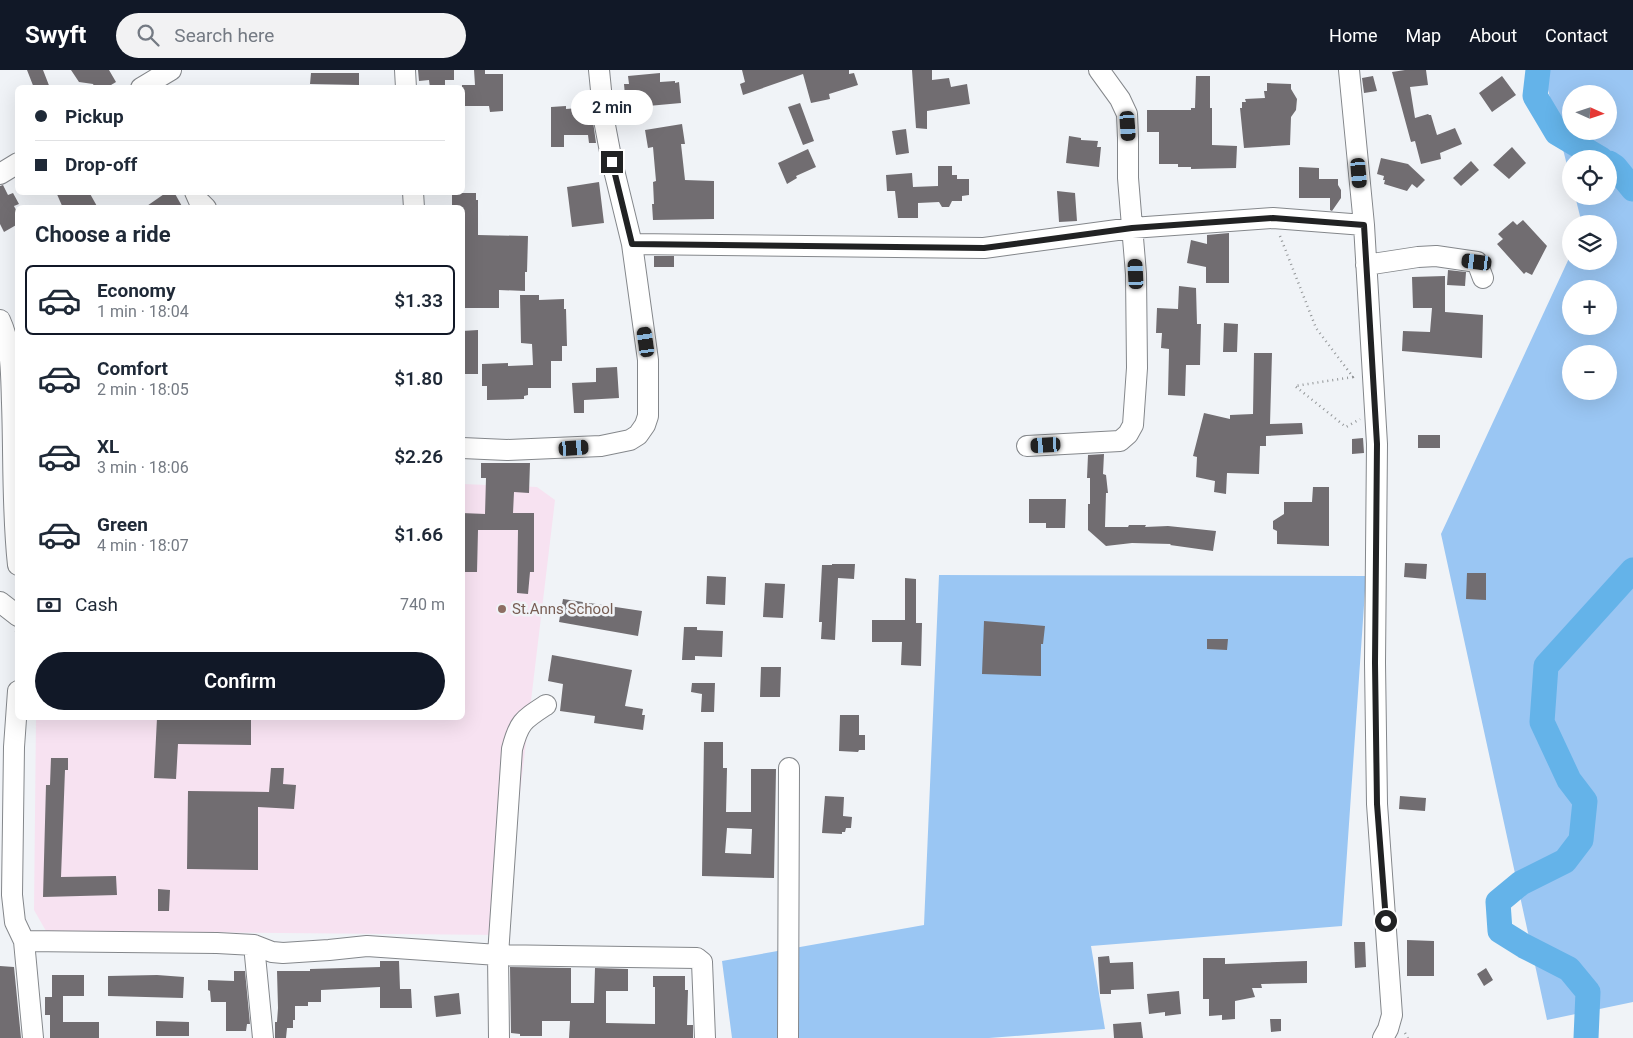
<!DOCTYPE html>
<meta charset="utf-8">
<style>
:root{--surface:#fff;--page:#f2f2f3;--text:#1f2937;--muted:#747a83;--line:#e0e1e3;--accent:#111827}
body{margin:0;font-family:Roboto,sans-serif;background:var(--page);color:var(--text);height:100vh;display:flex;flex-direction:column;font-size:19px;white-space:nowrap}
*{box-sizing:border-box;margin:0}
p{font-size:16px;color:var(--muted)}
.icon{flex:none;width:28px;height:28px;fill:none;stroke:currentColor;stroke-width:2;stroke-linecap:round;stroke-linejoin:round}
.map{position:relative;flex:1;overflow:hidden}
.panel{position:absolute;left:15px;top:135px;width:450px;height:515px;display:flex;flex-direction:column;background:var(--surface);border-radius:8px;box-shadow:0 5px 20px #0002}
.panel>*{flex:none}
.hud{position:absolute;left:15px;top:15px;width:450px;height:110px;border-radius:8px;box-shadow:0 5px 20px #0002;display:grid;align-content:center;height:110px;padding:0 20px;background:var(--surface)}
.needle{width:32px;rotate:93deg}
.tools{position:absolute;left:1562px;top:15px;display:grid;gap:10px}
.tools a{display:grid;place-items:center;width:55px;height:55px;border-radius:50%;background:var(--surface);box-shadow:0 5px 20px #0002;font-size:25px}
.end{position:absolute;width:22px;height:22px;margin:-11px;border:6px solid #212223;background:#fff;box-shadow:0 0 0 2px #fff}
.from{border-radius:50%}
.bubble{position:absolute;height:35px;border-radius:18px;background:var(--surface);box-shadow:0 5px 20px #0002;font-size:16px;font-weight:600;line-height:35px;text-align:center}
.car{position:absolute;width:15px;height:30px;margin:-15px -8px;border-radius:6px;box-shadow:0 0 4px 1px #0007;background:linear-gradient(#222 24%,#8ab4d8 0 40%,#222 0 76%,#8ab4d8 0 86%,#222 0)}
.hud b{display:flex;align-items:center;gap:18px;height:48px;font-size:19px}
.hud b+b{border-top:1px solid var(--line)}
.hud i{width:12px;height:12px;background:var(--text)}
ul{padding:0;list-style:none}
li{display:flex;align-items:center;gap:15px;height:70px;margin:0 10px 8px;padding:0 10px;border:2px solid transparent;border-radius:8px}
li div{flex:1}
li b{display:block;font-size:19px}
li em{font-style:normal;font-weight:600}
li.selected{border-color:var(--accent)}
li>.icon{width:45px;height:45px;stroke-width:1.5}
h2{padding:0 20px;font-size:22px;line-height:60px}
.pay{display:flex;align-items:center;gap:12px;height:55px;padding:0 20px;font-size:19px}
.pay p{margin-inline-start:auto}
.primary-button{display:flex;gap:10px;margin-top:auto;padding:10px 20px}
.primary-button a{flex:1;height:58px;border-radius:30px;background:var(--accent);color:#fff;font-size:20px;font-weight:600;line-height:58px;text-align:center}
header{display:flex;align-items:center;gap:30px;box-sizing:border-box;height:70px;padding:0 25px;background:var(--accent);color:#fff}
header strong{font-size:24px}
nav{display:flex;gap:28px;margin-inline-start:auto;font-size:18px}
.search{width:350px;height:45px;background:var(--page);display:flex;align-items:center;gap:12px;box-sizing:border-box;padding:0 18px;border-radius:28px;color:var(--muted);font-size:19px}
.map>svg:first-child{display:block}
.education{fill:#f7e2f1}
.green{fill:#9ac6f3;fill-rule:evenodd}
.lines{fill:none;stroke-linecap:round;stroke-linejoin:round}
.river{stroke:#64b3e9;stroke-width:25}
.building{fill:#716d71;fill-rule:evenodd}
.minor-casing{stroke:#84878b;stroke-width:22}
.path{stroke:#939698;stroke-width:2.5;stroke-dasharray:1 4;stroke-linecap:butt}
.minor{stroke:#fff;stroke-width:20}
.route{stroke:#212223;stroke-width:6}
.education-dot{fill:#8d6e63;stroke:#f0f3f7;stroke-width:2}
.labels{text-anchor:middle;stroke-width:5;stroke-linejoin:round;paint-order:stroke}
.education-label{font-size:15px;fill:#785e54;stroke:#f0f3f7;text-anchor:start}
</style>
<header>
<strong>Swyft</strong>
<div class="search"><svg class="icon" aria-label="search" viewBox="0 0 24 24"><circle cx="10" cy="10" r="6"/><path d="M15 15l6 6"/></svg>Search here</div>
<nav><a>Home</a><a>Map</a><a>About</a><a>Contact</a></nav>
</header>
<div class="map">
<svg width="1633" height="968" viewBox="0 0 1633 968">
<rect width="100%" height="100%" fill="#f0f3f7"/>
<path class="education" d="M463 414 537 417 555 430 503 865 46 861 34 840 36 648H462Z"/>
<path class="green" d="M1543 0H1633V932L1547 950 1441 464 1571 184V191H1609V154H1582L1575 126H1609V89H1571V111ZM1571 24H1609V61H1571ZM1571 219H1609V256H1571ZM1571 284H1609V321H1571Z
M939 505 1366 506 1342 856 1091 876 1105 959 989 968H732L722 891 924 855Z"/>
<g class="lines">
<path class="river" d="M1538 0 1535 26 1557 63 1601 89
M1609 93 1615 97 1633 119
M1586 968 1588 922 1569 899 1524 876 1500 861 1498 832 1521 813 1565 791 1581 770 1585 731 1569 710 1542 652 1546 596 1633 500"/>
</g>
<path class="building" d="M27 0H43L50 18H34Z
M71 0H109L116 12 106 18H95L93 14 79 12Z
M418 0H454V10H445V18H430L429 10 419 11Z
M474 0H485V4H503V41L490 42 489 36H462V15H475Z
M742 0H849V4L854 3 858 15 829 24 830 29 811 33 803 4 743 25 740 14 745 12Z
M912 0H932V10L949 8 951 17 967 14 970 34 927 41V59L916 58Z
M1405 0H1426L1428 15 1410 17 1415 48 1428 44 1429 45H1431L1437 65 1455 58 1462 74 1440 83 1441 89 1421 94 1415 71 1411 72 1392 2Z
M311 3H359V15L310 14Z
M660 3V12L675 11V13L679 12 681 33 626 38 624 14H629L628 6Z
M1196 6H1210V38H1212V75L1237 76 1236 98 1191 99V97H1178V94H1159V62H1147V40H1191V38H1195Z
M1373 6 1377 21 1364 23 1362 8Z
M1502 6 1516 25 1492 42 1479 23Z
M1267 13 1291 14V19L1297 29 1296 40 1291 47 1290 75 1244 78 1240 38H1242V32H1246L1245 29 1265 28 1264 21H1267Z
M800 33 814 71 803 75 788 37Z
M566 36V39L591 37 596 73H589L588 65H564V77H551V37Z
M682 54 685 74H681L685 110 714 111V149L653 150 652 134H654L653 112 656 111 653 77 648 78 645 60Z
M906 59 909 83 896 85 892 61Z
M1069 66 1081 68V70L1098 71 1097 77H1101L1099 97 1066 93Z
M1512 77 1526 93 1509 109 1493 95Z
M808 79 816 97 796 106 797 108 787 114 778 93Z
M1381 88 1408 94 1425 110 1417 118 1412 114 1407 121 1384 114 1385 110H1383L1384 106 1377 104Z
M1471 91 1479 100 1461 116 1453 108Z
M938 96H952V105H957V109H969V125L962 126V131H952L949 137H942L939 132 918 133V148H898L895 121H887L886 105 912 103 913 117 938 116Z
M1299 97 1319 98V109H1338V115L1341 120V128L1332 141 1330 140V128H1299Z
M599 112 604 153 572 157 567 117Z
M3 115 8 125 13 123 19 134 14 136 18 144V154L4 162 0 154V116Z
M1057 121 1075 123 1077 151 1059 152Z
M56 122H89L98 138H63Z
M167 122H174L183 138H144Z
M452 123H476V130H478V165L528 166 527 202H525V221L499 220V238H462V138L452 136Z
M1523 150 1547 176 1532 205 1526 202 1524 204 1497 174 1503 169 1498 164 1513 151 1517 155Z
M1229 163V213H1206V197L1187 193 1191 170 1207 174V165Z
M654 186H674V197H654Z
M1448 200 1466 202 1465 216 1447 215Z
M1445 206V242L1483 245 1482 288 1402 281 1403 261 1430 262 1432 238H1413L1412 207Z
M1179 216 1196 218 1197 254H1201L1200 295H1186L1185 326 1168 325 1169 279 1161 278 1162 263H1156L1157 238 1178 239Z
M520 225H539V230L564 229V239H566L567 276H562V291H551V318H528V325L524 326V329L487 330V316H482V294L508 293V296L533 295 532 274 521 273Z
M1224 253 1238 254 1237 282H1223Z
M478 260V304H462V261Z
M1254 283H1272L1270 354 1302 353 1303 364 1266 366V376H1260L1259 404 1227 403 1226 424 1214 422 1215 411 1196 407 1197 387 1193 386 1204 343 1230 349V345L1253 344Z
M617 297 619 328 584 330V343H574L572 313 596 312V298Z
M1418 365H1440V378H1418Z
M1363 368 1364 383 1352 384V369Z
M1104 384 1103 404 1106 405 1108 423H1106L1105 457H1128L1129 455H1146L1145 457 1168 456 1216 461 1213 481 1170 475 1171 474 1132 473 1106 476 1088 460V434H1090V408H1087L1088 385Z
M481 393H530L529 423 514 422 513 443H534V502H530L528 524 517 523 518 460H478L477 502H462V443L485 444 486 408H481Z
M1313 417H1329V476L1277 474V461L1273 459V451L1284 444V432H1312Z
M1029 429H1066L1065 458H1046V453H1029Z
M1405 493 1427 494 1426 509 1404 507Z
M832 494H855L854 509 838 508 835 570 821 569 822 552H819L822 495H832Z
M1467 503H1486V530L1466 529Z
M707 506 726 507 725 535 706 534Z
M905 508 916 509V553H922L921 596 901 595 902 572H872V550H905Z
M765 513 785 514 783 548 763 547Z
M563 529 642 541 638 566 559 552Z
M984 551 1045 556 1043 574H1041V606L982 604Z
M684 557H697V560L723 561 722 587 695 586V590H682Z
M1207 569H1228L1227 580 1207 579Z
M552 585 632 600 625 636 643 639 642 645H645L643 660 594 653 595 646 560 641 563 614 548 611Z
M761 597H781L780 627H760Z
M692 613H715L714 642H701L702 624 691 622Z
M840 645H859V665H865V680H859L858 682 839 681Z
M157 648H251V675L178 674 176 709 154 708Z
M704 672H723V698H727L726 742H751V699H776L774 808 702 806ZM727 758 752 759 751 784 725 783Z
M51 688H68V700H65L61 807 116 806 117 825 43 827 46 715H50Z
M271 698H284L283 714 296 715 294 739 258 737V800L187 799 188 721 269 722Z
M825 726 844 727 843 746 852 747 851 758H846L845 762H842V764L822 763Z
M1400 726 1426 728 1425 741 1399 739Z
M158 819 170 820 169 841H158Z
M1407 870 1434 871V906H1407Z
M1354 872H1365L1366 897 1355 898Z
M1109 886 1110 893 1133 892 1134 919 1111 920V924H1100L1098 887Z
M1203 888H1225V894L1307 891V913L1261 914 1262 918H1252L1255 927 1235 931V949L1222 950V945L1209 946V929H1203Z
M380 891H399L400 919H411L412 938H380V917L321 920V932H308V936H295V950H293V958H287L286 968H275V952H277L278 938 277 901H310V899L380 897Z
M0 896 14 897 21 968H0Z
M510 897 571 898V933H594L595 898 628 899V921H606V953L655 954V917H653V906H685V920H688L687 955H693V968H569L570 951H542V966H520V964L511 963Z
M1486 898 1493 910 1484 916 1477 904Z
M234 901H245L250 954H247L246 961H226V932H211L210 921 208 920V910L234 911Z
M52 905H84V926H63V952H99V968H50V945H45V927H52Z
M157 905 184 907 183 928 108 926V906Z
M1179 921 1181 944 1165 946V942L1149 944 1147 924Z
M459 923 461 944 436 947 434 926Z
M1270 949H1281V961L1271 962Z
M156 951 189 952V966H156Z
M1141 952 1143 968H1114L1113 954Z"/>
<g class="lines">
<g class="minor-casing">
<path id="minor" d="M405 0 406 18
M1349 0 1364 155 1377 374 1375 593 1377 734 1392 945 1388 959 1383 968
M141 18 171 0
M0 104 18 93
M195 122 199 131 206 138
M413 122 414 138
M632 174 984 178 1132 158 1273 148 1364 155
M1366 195 1418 187 1436 186 1477 192 1483 208
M0 250C12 276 11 305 12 333 14 387 12 441 18 495
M1027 376 1120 371 1128 364 1133 355 1137 298 1136 204 1128 108V68L1127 44 1120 29 1099 0
M462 378 507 380 601 376 630 370 638 365 645 355 648 346V290L632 174 612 92 604 50 599 0
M0 532 18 546
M18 621 14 677 12 825 15 852 24 871 33 968
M24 871 217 873 254 875 272 882 283 883 329 880 367 876 498 885 697 888 702 892 705 968
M254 875 263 968
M499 968 498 885 512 679C519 652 523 650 546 635
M788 968 789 698"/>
</g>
<path class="path" d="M1280 166 1316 258 1353 307 1356 304
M1353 307 1295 316 1346 357 1360 349
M16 561 18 570
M1405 963 1408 968"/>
<use href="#minor" class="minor"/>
</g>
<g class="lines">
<path class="route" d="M612 92 632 174 984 178 1132 158 1273 148 1364 155 1377 374 1375 593 1377 734 1386 851"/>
</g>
<circle class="education-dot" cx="502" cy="539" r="5"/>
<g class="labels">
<g class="education-label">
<text x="512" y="544">St.Anns School</text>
</g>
</g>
</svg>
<div class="tools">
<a><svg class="needle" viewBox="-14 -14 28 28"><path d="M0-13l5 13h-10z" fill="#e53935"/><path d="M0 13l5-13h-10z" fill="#747a83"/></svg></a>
<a><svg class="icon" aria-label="locate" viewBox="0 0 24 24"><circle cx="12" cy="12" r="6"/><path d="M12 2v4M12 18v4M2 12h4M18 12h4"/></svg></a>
<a><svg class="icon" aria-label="layers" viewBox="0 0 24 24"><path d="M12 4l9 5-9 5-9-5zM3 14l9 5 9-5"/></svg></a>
<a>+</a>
<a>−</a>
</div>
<i class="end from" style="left:1386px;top:851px"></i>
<i class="end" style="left:612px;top:92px"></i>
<div class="bubble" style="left:571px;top:20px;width:82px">2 min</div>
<i class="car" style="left:1128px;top:56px;rotate:176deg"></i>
<i class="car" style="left:1359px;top:103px;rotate:175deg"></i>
<i class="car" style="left:1477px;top:192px;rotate:277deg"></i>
<i class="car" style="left:1136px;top:204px;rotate:357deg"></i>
<i class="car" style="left:646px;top:272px;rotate:352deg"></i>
<i class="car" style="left:1046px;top:375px;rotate:267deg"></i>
<i class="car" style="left:574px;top:378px;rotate:86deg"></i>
<div class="hud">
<b><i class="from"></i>Pickup</b>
<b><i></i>Drop-off</b>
</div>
<section class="panel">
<h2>Choose a ride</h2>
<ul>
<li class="selected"><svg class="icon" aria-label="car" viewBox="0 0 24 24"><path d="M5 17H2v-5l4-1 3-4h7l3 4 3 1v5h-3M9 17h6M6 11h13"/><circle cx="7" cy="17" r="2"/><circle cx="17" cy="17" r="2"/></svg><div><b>Economy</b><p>1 min · 18:04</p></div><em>$1.33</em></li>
<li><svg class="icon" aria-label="car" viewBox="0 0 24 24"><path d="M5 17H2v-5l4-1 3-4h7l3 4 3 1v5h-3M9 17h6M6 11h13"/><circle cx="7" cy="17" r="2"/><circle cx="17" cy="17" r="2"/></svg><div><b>Comfort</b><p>2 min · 18:05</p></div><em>$1.80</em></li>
<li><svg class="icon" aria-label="car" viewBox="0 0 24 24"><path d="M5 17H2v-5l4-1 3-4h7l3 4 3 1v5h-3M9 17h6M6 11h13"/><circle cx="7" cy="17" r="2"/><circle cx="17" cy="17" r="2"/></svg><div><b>XL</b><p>3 min · 18:06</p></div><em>$2.26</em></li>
<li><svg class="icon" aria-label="car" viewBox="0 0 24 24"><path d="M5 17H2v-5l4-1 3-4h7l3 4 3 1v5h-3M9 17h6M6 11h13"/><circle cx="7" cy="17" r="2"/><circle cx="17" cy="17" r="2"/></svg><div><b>Green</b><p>4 min · 18:07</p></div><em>$1.66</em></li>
</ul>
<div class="pay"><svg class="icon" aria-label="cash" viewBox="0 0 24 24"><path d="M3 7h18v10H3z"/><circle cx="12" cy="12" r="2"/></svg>Cash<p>740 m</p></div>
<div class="primary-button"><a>Confirm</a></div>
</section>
</div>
